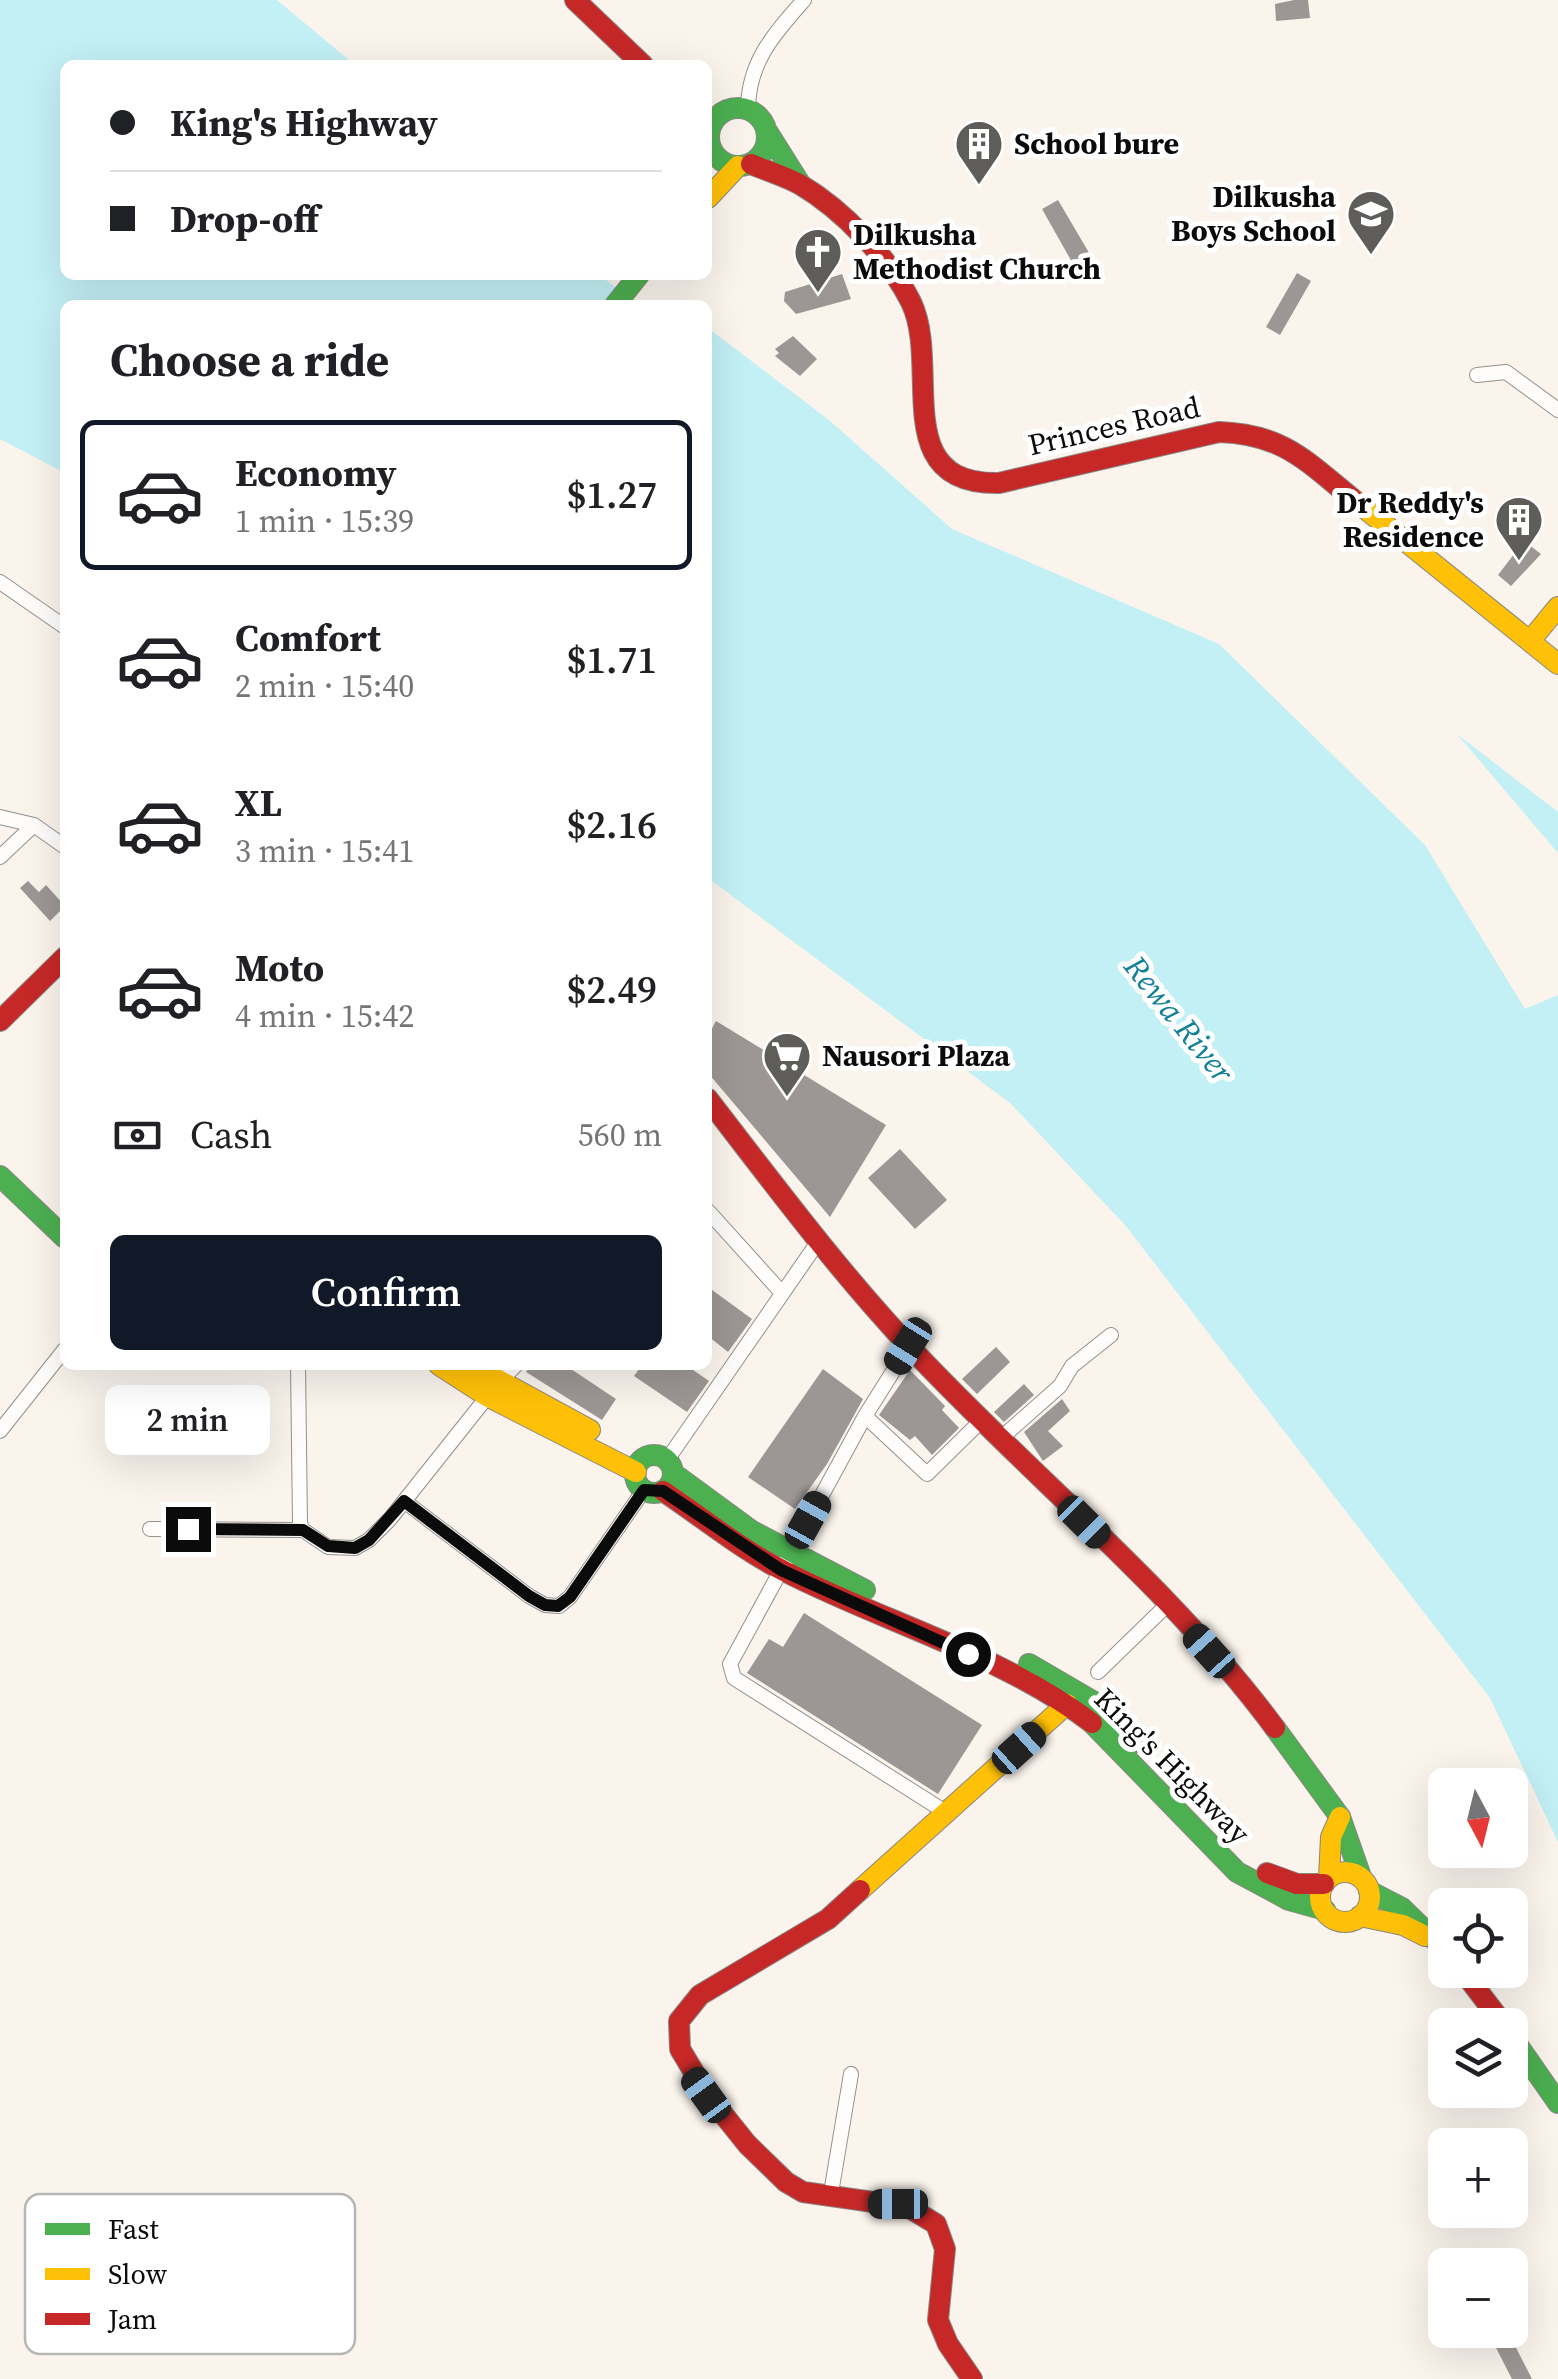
<!DOCTYPE html>
<meta charset="utf-8">
<style>
:root{--surface:#fff;--page:#f2f2f2;--text:#202124;--muted:#757577;--line:#e0e0e0;--accent:#111827}
body{margin:0;font-family:"Source Serif 4",serif;background:var(--page);color:var(--text);height:100vh;display:flex;flex-direction:column;font-size:38px;white-space:nowrap}
*{box-sizing:border-box;margin:0}
p{font-size:32px;color:var(--muted)}
.icon{flex:none;width:55px;height:55px;fill:none;stroke:currentColor;stroke-width:2;stroke-linecap:round;stroke-linejoin:round}
.map{position:relative;flex:1;overflow:hidden}
.side{position:absolute;left:60px;top:300px;width:652px;height:1070px;display:flex;flex-direction:column;background:var(--surface);border-radius:15px;box-shadow:0 10px 40px #0002}
.side>*{flex:none}
.banner{position:absolute;left:60px;top:60px;width:652px;height:220px;border-radius:15px;box-shadow:0 10px 40px #0002;display:grid;align-content:center;height:220px;padding:0 50px;background:var(--surface)}
.needle{width:65px;rotate:173deg}
.buttons{position:absolute;left:1428px;top:1768px;display:grid;gap:20px}
.buttons a{display:grid;place-items:center;width:100px;height:100px;border-radius:15px;background:var(--surface);box-shadow:0 10px 40px #0002;font-size:50px}
.end{position:absolute;width:45px;height:45px;margin:-22px;border:12px solid #0b0b0b;background:#fff;box-shadow:0 0 0 5px #fff}
.from{border-radius:50%}
.bubble{position:absolute;height:70px;border-radius:15px;background:var(--surface);box-shadow:0 10px 40px #0002;font-size:32px;font-weight:600;line-height:70px;text-align:center}
.car{position:absolute;width:30px;height:60px;margin:-30px -15px;border-radius:12px;box-shadow:0 0 8px 2px #0007;background:linear-gradient(#222 24%,#8ab4d8 0 40%,#222 0 76%,#8ab4d8 0 86%,#222 0)}
.banner b{display:flex;align-items:center;gap:35px;height:95px;font-size:38px}
.banner b+b{border-top:2px solid var(--line)}
.banner i{width:25px;height:25px;background:var(--text)}
ul{padding:0;list-style:none}
li{display:flex;align-items:center;gap:30px;height:150px;margin:0 20px 15px;padding:0 30px;border:5px solid transparent;border-radius:15px}
li div{flex:1}
li b{display:block;font-size:38px}
li em{font-style:normal;font-weight:600}
li.current{border-color:var(--accent)}
li>.icon{width:90px;height:90px;stroke-width:1.5}
h2{padding:0 50px;font-size:45px;line-height:120px}
.pay{display:flex;align-items:center;gap:25px;height:110px;padding:0 50px;font-size:38px}
.pay p{margin-inline-start:auto}
.action{display:flex;gap:20px;margin-top:auto;padding:20px 50px}
.action a{flex:1;height:115px;border-radius:15px;background:var(--accent);color:#fff;font-size:40px;font-weight:600;line-height:115px;text-align:center}
.map>svg:first-child{display:block}
.water{fill:#c3f0f5}
.building{fill:#9c9794}
.lines{fill:none;stroke-linecap:round;stroke-linejoin:round}
.street-casing{stroke:#93908d;stroke-width:16}
.fast-casing{stroke:#898783;stroke-width:22}
.slow-casing{stroke:#898783;stroke-width:22}
.jam-casing{stroke:#898783;stroke-width:22}
.street{stroke:#fefdfc;stroke-width:14}
.fast{stroke:#4caf50;stroke-width:20}
.slow{stroke:#ffc107;stroke-width:20}
.jam{stroke:#c62828;stroke-width:20}
.route{stroke:#0b0b0b;stroke-width:12}
.labels{text-anchor:middle;stroke-width:10;stroke-linejoin:round;paint-order:stroke}
.poi-label{font-size:30px;font-weight:bold;fill:#0b0b0b;stroke:#fff;text-anchor:start}
.street-label{font-size:30px;fill:#0b0b0b;stroke:#fff}
.water-label{font-size:32px;font-style:italic;fill:#128097;stroke:#fff}
.key{fill:#fff;stroke:#b6b6b6;stroke-width:2.5}
.key-label{font-size:28px;fill:#0b0b0b}
</style>
<div class="map">
<svg width="1558" height="2379" viewBox="0 0 1558 2379">
<rect width="100%" height="100%" fill="#faf4ed"/>
<path class="water" d="M0 0H277L355 65H65V275H600L634 302 649 305H65V473L0 439Z
M708 328 829 420 952 529 1219 644 1425 845 1525 1009 1558 995V1842L1490 1698 1125 1225 1010 1103 708 878Z
M1457 734 1558 812V853Z"/>
<path class="building" d="M1294 0H1308L1310 18 1276 21 1275 4Z
M1058 200 1098 268 1081 278 1042 209Z
M1297 273 1311 281 1280 335 1266 327Z
M842 274 851 299 796 314 784 301 785 292Z
M793 336 817 359 800 376 775 356 779 353 775 349Z
M1524 541 1541 554 1511 586 1498 575Z
M28 881 39 892 46 885 65 906 50 921 20 888Z
M716 1021 886 1125 830 1217 708 1073V1036Z
M900 1149 947 1200 915 1229 868 1178Z
M708 1287 752 1319 728 1352 708 1336Z
M996 1347 1010 1362 977 1394 962 1379Z
M531 1365H565L616 1399 602 1420 526 1372Z
M642 1365H686L709 1381 687 1412 634 1376Z
M823 1369 863 1399 827 1464 795 1509 748 1477Z
M910 1370 945 1406 942 1410 959 1428 932 1455 915 1436 910 1440 879 1415Z
M1024 1384 1034 1395 1004 1422 994 1412Z
M1062 1399 1070 1411 1048 1431 1063 1446 1043 1461 1024 1432Z
M804 1613 982 1725 938 1794 747 1673 769 1639 783 1647Z
M1481 2330H1507L1532 2379H1512L1493 2342 1488 2344Z"/>
<g class="lines">
<g class="street-casing">
<path id="street" d="M748 110C748 62 774 34 804 0
M1477 375 1506 372 1558 410
M0 582 65 627
M0 817 34 825 65 847
M0 857 34 825
M708 1211 782 1293
M909 1346 865 1416 730 1664 734 1678 947 1813
M298 1365 300 1524 303 1530 328 1547 355 1548 369 1540 390 1519 499 1382 516 1365
M865 1416 927 1474 982 1420
M0 1431 65 1349
M1000 1439 1060 1386 1072 1366 1111 1335
M667 1460 818 1242
M404 1501 529 1596 545 1605 559 1606 570 1597 644 1490
M150 1529 303 1530
M1098 1672 1167 1605
M831 2193 851 2074"/>
</g>
<g class="fast-casing">
<path id="fast" d="M709 137a29 29 0 1 1 58 0a29 29 0 1 1-58 0Z
M767 131 801 185
M615 305 639 275
M0 1176 65 1238
M635 1474a19 19 0 1 1 38 0a19 19 0 1 1-38 0Z
M673 1473 752 1531 865 1590
M1029 1664 1101 1706 1137 1742
M1092 1723 1237 1872 1289 1900 1325 1910
M1275 1728 1340 1817 1361 1877
M1369 1891 1402 1908 1445 1950
M1510 2034 1558 2103"/>
</g>
<g class="slow-casing">
<path id="slow" d="M708 198 738 166
M1353 499 1558 664
M1530 641 1558 607
M439 1365 487 1396 636 1472
M471 1365 590 1430
M1320 1897a25 25 0 1 1 50 0a25 25 0 1 1-50 0Z
M1329 1878 1331 1837 1340 1817
M860 1890 1067 1704
M1360 1916 1403 1925 1425 1936"/>
</g>
<g class="jam-casing">
<path id="jam" d="M575 0 643 65
M751 164C767 171 785 176 801 185 843 210 889 258 911 302 942 366 887 485 999 483L1219 432C1283 434 1306 461 1353 499
M0 1021 65 957
M708 1099C773 1183 836 1268 909 1346 1028 1474 1170 1586 1275 1728
M663 1491C702 1517 742 1550 784 1571 885 1623 1001 1654 1092 1723
M1267 1873 1297 1884H1324
M860 1890 828 1919 700 1995 679 2021 680 2049 707 2094 747 2144 786 2182 803 2192 908 2207 936 2224 945 2249 938 2320 948 2344 972 2379
M1462 1970 1504 2025"/>
</g>
<use href="#street" class="street"/>
<use href="#fast" class="fast"/>
<use href="#slow" class="slow"/>
<use href="#jam" class="jam"/>
</g>
<g class="lines">
<path class="route" d="M188 1529 303 1530 328 1546 355 1548 369 1540 404 1501 529 1596 545 1605 558 1606 570 1597 644 1490 663 1491 781 1570 968 1654"/>
</g>
<defs>
<g id="building-pin" transform="scale(2.5)"><path d="M0 17L-7.5 6A9.5 9.5 0 1 1 7.5 6Z" fill="#5f5d5a" stroke="#fff"/><path d="M-4-6H4V6H1V3H-1V6H-4ZM-2.5-4.3h1.7v1.8h-1.7ZM.8-4.3h1.7v1.8H.8ZM-2.5-1h1.7V.8h-1.7ZM.8-1h1.7V.8H.8Z" fill="#fff"/></g>
<g id="school-pin" transform="scale(2.5)"><path d="M0 17L-7.5 6A9.5 9.5 0 1 1 7.5 6Z" fill="#5f5d5a" stroke="#fff"/><path d="M0-5L7-2L0 1L-7-2ZM-4 1L0 2.5L4 1V4Q0 6-4 4Z" fill="#fff"/></g>
<g id="church-pin" transform="scale(2.5)"><path d="M0 17L-7.5 6A9.5 9.5 0 1 1 7.5 6Z" fill="#5f5d5a" stroke="#fff"/><path d="M-1.2-6h2.4v3.5h3.3v2.4h-3.3V6h-2.4V-.1h-3.3v-2.4h3.3Z" fill="#fff"/></g>
<g id="supermarket-pin" transform="scale(2.5)"><path d="M0 17L-7.5 6A9.5 9.5 0 1 1 7.5 6Z" fill="#5f5d5a" stroke="#fff"/><path d="M-6-5.5h2.5l.6 2H6L4.5 2H-2.5L-4.4-4H-6ZM-1.5 3.2a1.3 1.3 0 1 0 .1 0ZM3 3.2a1.3 1.3 0 1 0 .1 0Z" fill="#fff"/></g>
</defs>
<g fill-rule="evenodd">
<use href="#building-pin" x="979" y="144"/>
<use href="#school-pin" x="1371" y="214"/>
<use href="#church-pin" x="818" y="252"/>
<use href="#building-pin" x="1519" y="520"/>
<use href="#supermarket-pin" x="787" y="1056"/>
</g>
<g class="labels">
<g class="poi-label">
<text x="1014" y="154">School bure</text>
<text x="1336" y="207" text-anchor="end">Dilkusha<tspan x="1336" dy="34">Boys School</tspan></text>
<text x="853" y="245">Dilkusha<tspan x="853" dy="34">Methodist Church</tspan></text>
<text x="1484" y="513" text-anchor="end">Dr Reddy's<tspan x="1484" dy="34">Residence</tspan></text>
<text x="822" y="1066">Nausori Plaza</text>
</g>
<g class="street-label">
<text transform="translate(1114 426) rotate(-13)" y="10">Princes Road</text>
<text transform="translate(1172 1766) rotate(45)" y="10">King's Highway</text>
</g>
<g class="water-label">
<text transform="translate(1179 1019) rotate(51)" y="11">Rewa River</text>
</g>
</g>
<rect x="25" y="2194" width="330" height="160" rx="15" class="key"/>
<rect x="45" y="2223" width="45" height="12" fill="#4caf50"/>
<rect x="45" y="2268" width="45" height="12" fill="#ffc107"/>
<rect x="45" y="2313" width="45" height="12" fill="#c62828"/>
<g class="key-label">
<text x="108" y="2239">Fast</text>
<text x="108" y="2284">Slow</text>
<text x="108" y="2329">Jam</text>
</g>
</svg>
<div class="buttons">
<a><svg class="needle" viewBox="-14 -14 28 28"><path d="M0-13l5 13h-10z" fill="#e53935"/><path d="M0 13l5-13h-10z" fill="#757577"/></svg></a>
<a><svg class="icon" aria-label="locate" viewBox="0 0 24 24"><circle cx="12" cy="12" r="6"/><path d="M12 2v4M12 18v4M2 12h4M18 12h4"/></svg></a>
<a><svg class="icon" aria-label="layers" viewBox="0 0 24 24"><path d="M12 4l9 5-9 5-9-5zM3 14l9 5 9-5"/></svg></a>
<a>+</a>
<a>−</a>
</div>
<i class="end from" style="left:968px;top:1654px"></i>
<i class="end" style="left:188px;top:1529px"></i>
<div class="bubble" style="left:105px;top:1385px;width:165px">2 min</div>
<i class="car" style="left:908px;top:1346px;rotate:212deg"></i>
<i class="car" style="left:808px;top:1520px;rotate:29deg"></i>
<i class="car" style="left:1084px;top:1522px;rotate:135deg"></i>
<i class="car" style="left:1209px;top:1651px;rotate:318deg"></i>
<i class="car" style="left:1019px;top:1748px;rotate:48deg"></i>
<i class="car" style="left:706px;top:2095px;rotate:324deg"></i>
<i class="car" style="left:898px;top:2204px;rotate:270deg"></i>
<div class="banner">
<b><i class="from"></i>King's Highway</b>
<b><i></i>Drop-off</b>
</div>
<section class="side">
<h2>Choose a ride</h2>
<ul>
<li class="current"><svg class="icon" aria-label="car" viewBox="0 0 24 24"><path d="M5 17H2v-5l4-1 3-4h7l3 4 3 1v5h-3M9 17h6M6 11h13"/><circle cx="7" cy="17" r="2"/><circle cx="17" cy="17" r="2"/></svg><div><b>Economy</b><p>1 min · 15:39</p></div><em>$1.27</em></li>
<li><svg class="icon" aria-label="car" viewBox="0 0 24 24"><path d="M5 17H2v-5l4-1 3-4h7l3 4 3 1v5h-3M9 17h6M6 11h13"/><circle cx="7" cy="17" r="2"/><circle cx="17" cy="17" r="2"/></svg><div><b>Comfort</b><p>2 min · 15:40</p></div><em>$1.71</em></li>
<li><svg class="icon" aria-label="car" viewBox="0 0 24 24"><path d="M5 17H2v-5l4-1 3-4h7l3 4 3 1v5h-3M9 17h6M6 11h13"/><circle cx="7" cy="17" r="2"/><circle cx="17" cy="17" r="2"/></svg><div><b>XL</b><p>3 min · 15:41</p></div><em>$2.16</em></li>
<li><svg class="icon" aria-label="car" viewBox="0 0 24 24"><path d="M5 17H2v-5l4-1 3-4h7l3 4 3 1v5h-3M9 17h6M6 11h13"/><circle cx="7" cy="17" r="2"/><circle cx="17" cy="17" r="2"/></svg><div><b>Moto</b><p>4 min · 15:42</p></div><em>$2.49</em></li>
</ul>
<div class="pay"><svg class="icon" aria-label="cash" viewBox="0 0 24 24"><path d="M3 7h18v10H3z"/><circle cx="12" cy="12" r="2"/></svg>Cash<p>560 m</p></div>
<div class="action"><a>Confirm</a></div>
</section>
</div>
